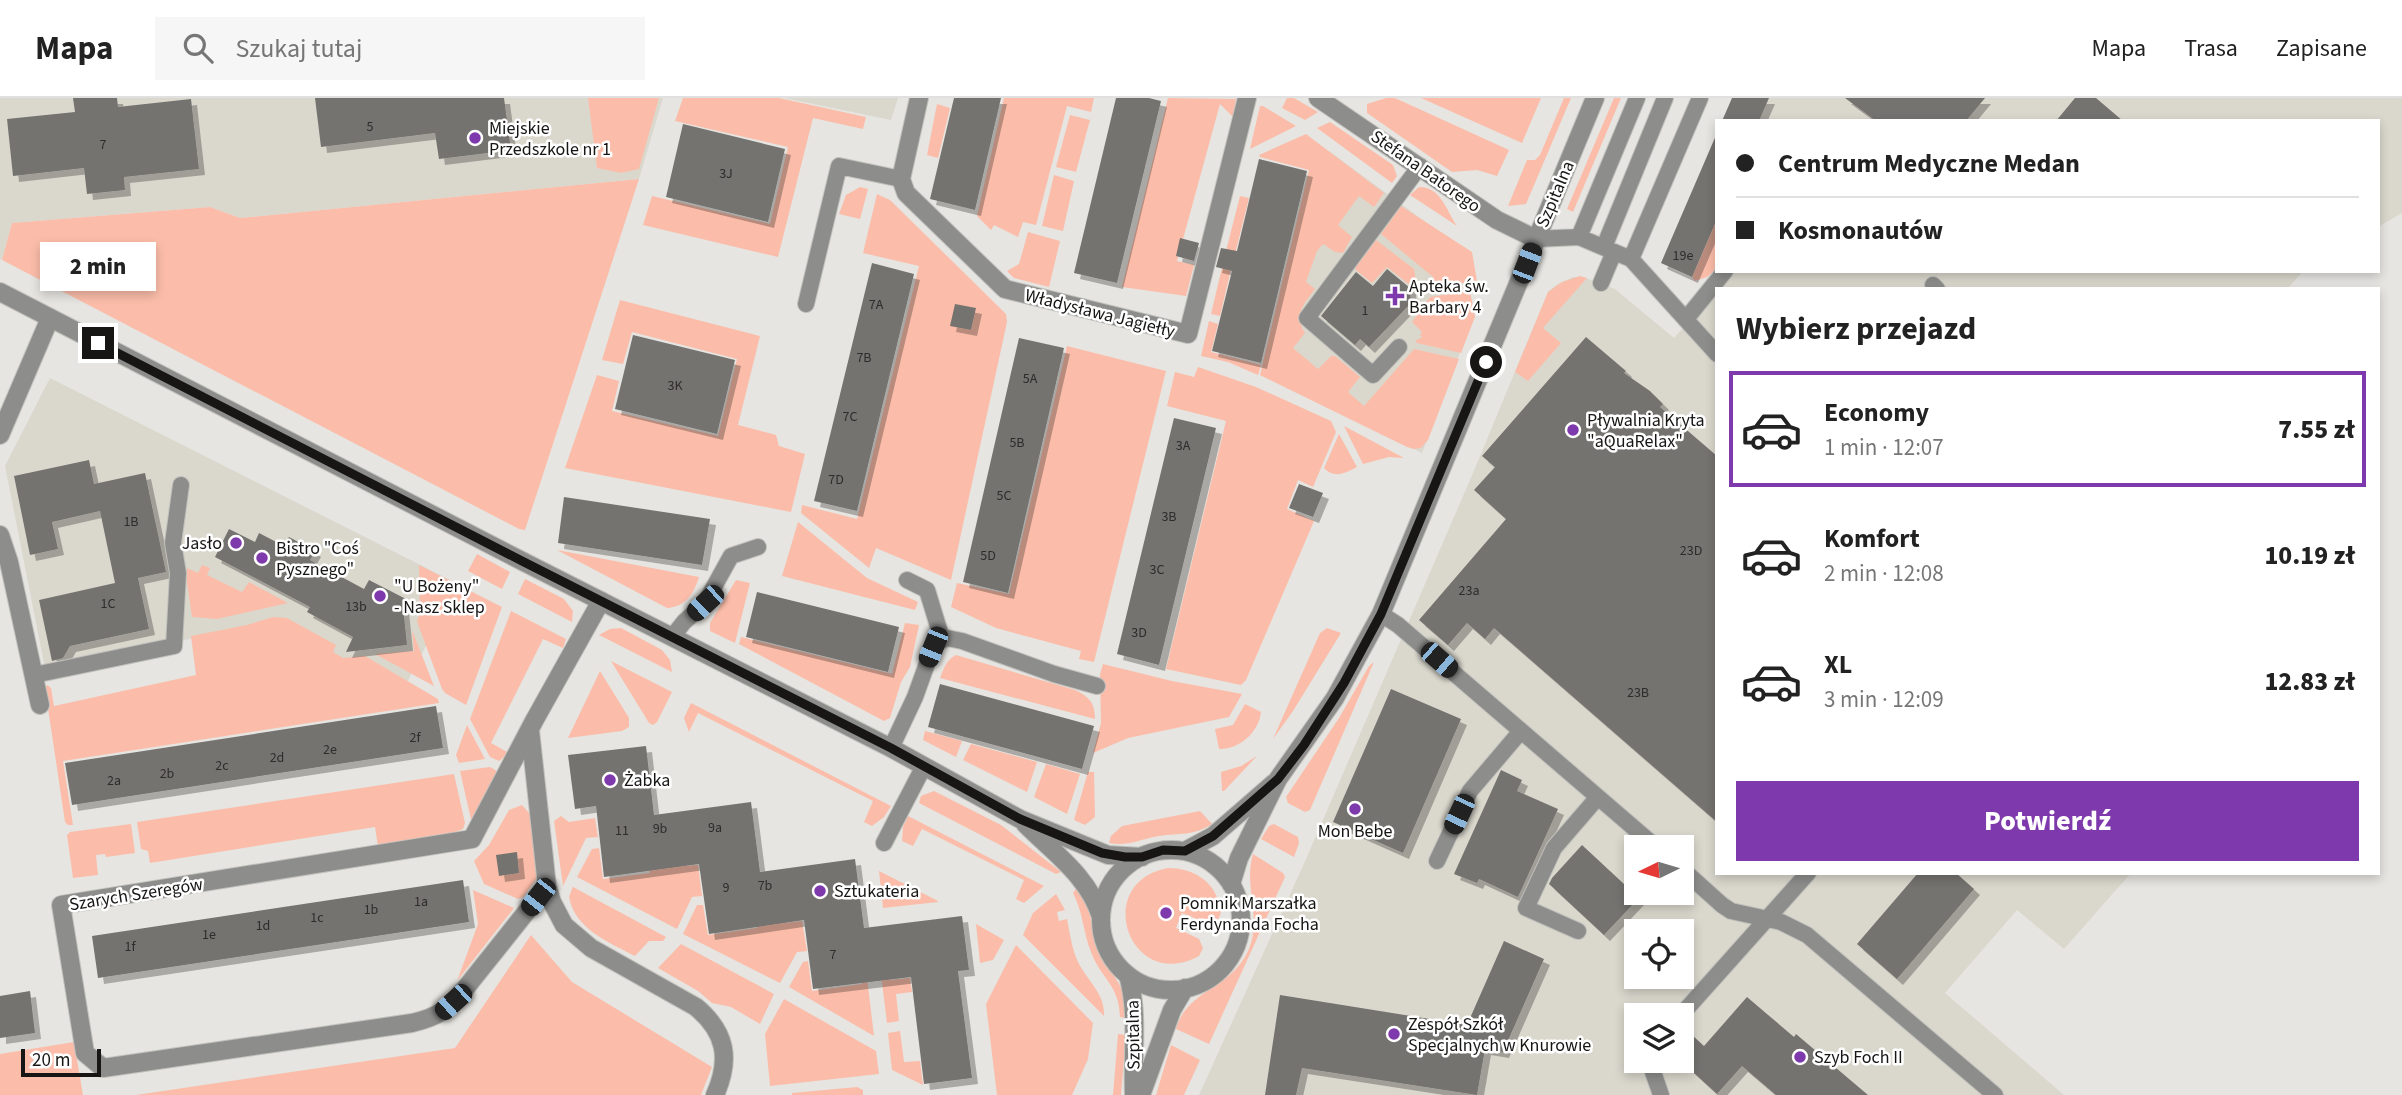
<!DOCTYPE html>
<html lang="pl">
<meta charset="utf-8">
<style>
:root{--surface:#fff;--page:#f6f6f6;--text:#222;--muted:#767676;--line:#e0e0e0;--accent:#7e39ac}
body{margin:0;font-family:"Source Sans 3",sans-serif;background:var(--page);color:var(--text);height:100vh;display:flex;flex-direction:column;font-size:26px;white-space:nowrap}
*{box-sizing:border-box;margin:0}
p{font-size:23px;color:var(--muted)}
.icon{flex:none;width:38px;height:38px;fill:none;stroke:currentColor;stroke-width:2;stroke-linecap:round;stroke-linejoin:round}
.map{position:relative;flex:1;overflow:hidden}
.drawer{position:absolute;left:1715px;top:189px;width:665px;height:588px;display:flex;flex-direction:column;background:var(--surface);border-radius:0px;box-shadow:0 4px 10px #0003}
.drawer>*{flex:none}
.top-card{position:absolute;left:1715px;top:21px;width:665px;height:154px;border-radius:0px;box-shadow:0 4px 10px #0003;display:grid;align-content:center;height:154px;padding:0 21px;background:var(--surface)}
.needle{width:46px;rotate:265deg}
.tools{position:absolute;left:1624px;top:737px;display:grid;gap:14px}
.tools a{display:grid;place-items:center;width:70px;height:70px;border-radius:0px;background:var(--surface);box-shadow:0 4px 10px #0003;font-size:35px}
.scale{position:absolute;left:21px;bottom:18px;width:80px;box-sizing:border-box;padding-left:7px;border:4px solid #171615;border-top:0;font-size:19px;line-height:24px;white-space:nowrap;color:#171615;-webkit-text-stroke:5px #fff;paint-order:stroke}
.end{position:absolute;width:32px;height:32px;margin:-16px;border:9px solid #171615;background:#fff;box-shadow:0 0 0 4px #fff}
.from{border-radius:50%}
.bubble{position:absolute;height:49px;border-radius:0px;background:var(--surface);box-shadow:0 4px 10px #0003;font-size:23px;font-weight:800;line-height:49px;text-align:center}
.car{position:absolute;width:21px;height:42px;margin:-21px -10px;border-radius:9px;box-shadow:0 0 5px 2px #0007;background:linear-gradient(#222 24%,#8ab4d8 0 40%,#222 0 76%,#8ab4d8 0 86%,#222 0)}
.top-card b{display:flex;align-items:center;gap:24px;height:66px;font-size:26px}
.top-card b+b{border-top:2px solid var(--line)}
.top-card i{width:18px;height:18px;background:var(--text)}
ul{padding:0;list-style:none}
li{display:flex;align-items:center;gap:21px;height:116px;margin:0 14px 10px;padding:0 7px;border:4px solid transparent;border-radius:0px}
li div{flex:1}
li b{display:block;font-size:26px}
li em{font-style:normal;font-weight:800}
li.selected{border-color:var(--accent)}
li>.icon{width:63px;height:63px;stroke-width:1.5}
h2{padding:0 21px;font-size:32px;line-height:84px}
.primary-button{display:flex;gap:14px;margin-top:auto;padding:14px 21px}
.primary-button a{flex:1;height:80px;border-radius:0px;background:var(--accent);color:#fff;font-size:28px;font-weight:800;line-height:80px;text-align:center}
header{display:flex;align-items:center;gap:42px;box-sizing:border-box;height:98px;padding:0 35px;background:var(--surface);border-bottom:2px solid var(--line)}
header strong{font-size:33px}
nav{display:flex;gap:38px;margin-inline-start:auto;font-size:24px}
.search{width:490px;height:63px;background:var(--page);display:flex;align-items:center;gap:18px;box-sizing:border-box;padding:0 24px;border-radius:0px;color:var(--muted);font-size:26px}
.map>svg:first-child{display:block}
.built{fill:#dad8cd;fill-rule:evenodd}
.green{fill:#fbbda9}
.building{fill:#757370;filter:url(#shadow)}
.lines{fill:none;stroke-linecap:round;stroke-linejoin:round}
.service-casing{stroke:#c1c0bc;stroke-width:18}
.minor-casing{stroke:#c1c0bc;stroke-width:20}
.tertiary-casing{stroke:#c1c0bc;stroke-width:20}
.service{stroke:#8d8e8c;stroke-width:16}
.minor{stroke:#8d8e8c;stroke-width:18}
.tertiary{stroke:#8d8e8c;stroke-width:18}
.route{stroke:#171615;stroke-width:9}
.poi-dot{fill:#7e39ac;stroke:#fff;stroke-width:2.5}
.labels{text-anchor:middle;stroke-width:5;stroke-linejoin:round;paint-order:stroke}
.number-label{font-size:14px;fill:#2e2d2c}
.poi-label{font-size:18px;fill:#171615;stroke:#fff;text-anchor:start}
.street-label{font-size:18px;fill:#171615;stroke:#fff}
</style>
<header>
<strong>Mapa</strong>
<div class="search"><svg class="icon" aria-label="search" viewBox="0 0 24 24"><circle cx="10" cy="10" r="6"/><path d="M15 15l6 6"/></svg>Szukaj tutaj</div>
<nav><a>Mapa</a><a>Trasa</a><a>Zapisane</a></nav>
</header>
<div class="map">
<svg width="2402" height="997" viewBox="0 0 2402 997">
<defs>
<filter id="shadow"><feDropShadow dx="6" dy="6" stdDeviation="0" flood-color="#0004"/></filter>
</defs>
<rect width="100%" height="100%" fill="#e6e5e1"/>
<path class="built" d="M0 0H663L639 81 240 120 210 109 12 125 2 162 0 161Z
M784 0H898L891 22Z
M1762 0H2402V115L2378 129V23H1759Z
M1329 53 1458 148 1473 220 1422 355 1275 283Z
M1732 173H2303L2287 191H1718Z
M1573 179H1583L1615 191 1674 240 1717 192V775H2131L2064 851 2017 812 1945 895 2064 997H1199L1306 761 1473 375 1548 194 1556 187ZM1636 749H1682V794H1636ZM1636 833H1682V878H1636ZM1636 917H1682V962H1636Z
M50 280 458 486 398 602 249 529 45 570 5 368Z"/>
<path class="green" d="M588 0H659L639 71 621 75 597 70Z
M683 0H779L866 19 863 31 813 20 778 159 643 127 652 98 770 126 788 49 675 23Z
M1004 0H1094L1091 14 1067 8 1036 127 1023 124 1018 139 994 127 991 132 977 118Z
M1168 0 1236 1 1233 19 1220 6 1177 163 1194 167 1186 198 1122 189Z
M1287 0H1294L1318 14 1305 22 1282 10Z
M1386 0H1395L1509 52 1497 78 1477 72 1452 74 1367 15V6Z
M1421 0H1541L1522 45Z
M1564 0H1571L1526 106 1508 108 1527 62H1535L1540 57Z
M1614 0H1621L1573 114 1567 111Z
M937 6 950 10 938 60 927 57Z
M1260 8H1263L1296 28 1250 51Z
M1070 17 1090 22 1076 74 1056 69Z
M1330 24 1393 67 1397 78 1392 85 1317 30Z
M1306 36 1384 95 1374 109 1359 98 1338 127 1352 139 1343 155 1335 154 1323 146 1317 153 1306 184 1315 191C1304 206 1293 217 1305 235L1293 250 1318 271 1331 258H1335L1360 279 1348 294 1364 308 1414 251 1459 261 1428 342 1421 350 1414 351 1407 349 1260 277 1309 72 1260 59 1259 57Z
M1054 77 1074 83 1063 133 1042 128Z
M639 81 525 432 519 431 2 162 12 125 210 109 240 120Z
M860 89 868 91 860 121 839 116 846 97Z
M1419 89C1441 89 1446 112 1457 128L1410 97Z
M877 96 890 102 1006 216 1007 224 951 482 876 450 869 470 801 415 802 407 857 421 919 168 863 155Z
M1240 98 1249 100 1235 156 1226 153Z
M1401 108 1472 154 1477 183 1433 189V179L1381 136Z
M1716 123 1717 170 1707 179 1695 183 1692 179Z
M1028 134 1060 143 1049 189 1014 180 1007 173 1019 166Z
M1376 142 1414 171 1418 193H1412L1411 188 1387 169 1372 185 1356 172 1355 169Z
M1224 161 1233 163 1220 218 1211 216Z
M1580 178 1587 180 1543 230 1561 245 1528 283 1515 274 1548 194 1562 184Z
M1470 193 1475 219 1461 255 1417 245 1415 243 1422 239 1420 237 1422 234 1412 224 1430 199Z
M620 202 760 238 738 327 776 337 779 348 805 356 791 414 565 370 597 277 619 283 612 313 718 338 737 261 632 234 623 266 602 262Z
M1209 223 1218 226 1211 254 1261 267 1258 277 1228 264 1201 258Z
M1067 248 1166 273 1094 564 1079 561 1081 553 996 530 951 509 957 485 1009 496Z
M1198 269 1256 289 1331 323 1336 334 1313 389 1298 382 1287 411 1314 423 1246 582 1241 587 1166 571 1226 323 1167 308 1175 274 1194 279Z
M1344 328 1404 360 1389 359 1363 366Z
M1339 336 1357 369C1346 375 1334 381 1324 370Z
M798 424 867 480 918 504 915 512 782 478Z
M557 452 699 479C694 496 685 509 667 510Z
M477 456 510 474 502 491 468 473Z
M202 467 210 470 207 477 242 494 249 484 288 505 217 521 192 519 187 485V470L198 475Z
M419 467 502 509 466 607 445 595 442 591 419 529 417 523 420 515Z
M525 481 564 501 573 513 572 524 518 496Z
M736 482 750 485 735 545 710 533V525Z
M511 513 566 541 563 550 543 541 491 645 509 655 499 663 490 659 470 621Z
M273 519 287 520 336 547 333 554 343 560 365 558 438 601 439 605 63 663 73 727H68L65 724 45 590 47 587 51 590 54 608 196 577 191 538 247 527Z
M905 525 919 527 910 569 901 584 890 620 884 623 739 546 741 539 892 576Z
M621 530 662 552 670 562 672 574 599 537 610 531Z
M1327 530 1341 535 1293 613 1273 641 1320 535Z
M412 532 434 588 375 556 414 553Z
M956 557 1075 592C1089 599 1095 604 1095 621L940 580C944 570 946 562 956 557Z
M611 563 672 594 657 624 653 627 649 625Z
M1374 564 1310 712 1305 714 1288 705 1286 699 1339 620 1369 568Z
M1103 566 1172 583 1242 596 1229 619 1128 640 1093 655 1101 625 1100 576Z
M600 573 629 620V629L622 633 568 640Z
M691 605 891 708 884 719 872 728 864 724 873 703 698 615 689 634 684 620Z
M1245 606 1261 614C1259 634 1239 652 1219 651L1215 631 1233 627Z
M467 627 485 661 459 665 456 657Z
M925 633 962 643 956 659 923 642Z
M971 646 1037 664 1027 694 963 662Z
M1257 658 1224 693H1222L1221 674 1241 668Z
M1046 666 1080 676 1067 716 1034 699Z
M490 669 497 673 472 726 460 673Z
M1088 674H1094L1095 719 1085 727 1074 722Z
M454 676 465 725 463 731 448 737 378 749 375 729 150 765 148 753 141 751 137 724Z
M934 693 1001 727 1061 774 1056 776 919 705 921 698Z
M522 707 530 716 537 780 523 799 518 801 484 786 474 763 489 747 509 712Z
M1200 713 1212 726C1194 738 1179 735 1159 738 1141 741 1127 749 1109 745L1111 738 1122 728Z
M561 718 569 724 595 720 598 739 586 740 563 788 554 723Z
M908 718 1044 788 1024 805 1016 801 1024 782 922 731 913 748 902 743 903 729Z
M131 726 135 755 106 759 105 756 96 757 98 777 73 780 67 737 70 734Z
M1274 726 1298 739 1299 745 1294 759 1261 741 1269 728Z
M647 744 680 768 698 767 702 798 692 799 677 831 577 779 592 751 599 750 603 781 650 775Z
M1253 756 1283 775 1285 779 1209 946 1176 931C1187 891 1230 892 1248 853 1263 820 1243 789 1253 756Z
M1168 770C1192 770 1213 782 1219 805 1221 812 1222 815 1218 821L1209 826 1182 815 1176 830 1199 841 1203 850 1199 858C1129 896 1091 784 1168 770Z
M879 773 938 803V804L883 810Z
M573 788V789L666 839 663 843H649L635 858C608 844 575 831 569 799Z
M1077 789 1089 812 1098 852 1124 894 1127 920 1120 919C1119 886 1101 881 1091 854 1083 834 1083 814 1073 795Z
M473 792 514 810 457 883 478 826Z
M1056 796 1065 812 1057 814 1059 823 1067 821C1070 836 1072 851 1078 864 1088 884 1105 895 1104 918L1023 837 1033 815Z
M753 800 785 825 802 823 807 853 797 854 780 885 683 836 697 807H703L708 837 757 830Z
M976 826 1004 842 993 862 980 865Z
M531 837 572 884 712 969 701 997H136L455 950Z
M681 846 774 896 760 926 731 909 712 905 698 893 658 870Z
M1016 847 1093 925 1088 961 1072 997H997L986 906Z
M887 851 890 882 910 880 912 894 896 896 899 923 887 925 878 852Z
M858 854H864L874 938 789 889 803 864 808 863 812 893 862 886Z
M784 901 876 953 879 976 770 988 765 936Z
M900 933 904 964 920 963 923 987 892 972 888 935Z
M1118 936 1126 937 1121 997H1113Z
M74 944 83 997H0V956Z
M1171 947 1200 962 1184 997H1156Z
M857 989 863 992V997H792V995Z"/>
<path class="building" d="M73 0H117L118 9 191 1 199 71 124 79 125 92 87 96 84 70 13 78 7 21 75 14Z
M315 0H504L511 52 439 61 435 35 321 49Z
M954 0H1001L975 112 930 101Z
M1116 0H1149L1161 3 1117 185 1074 175Z
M1732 0H1769L1759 23H1722Z
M1845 0H1985L1966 23H1876Z
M2075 0H2096L2123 23H2056Z
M683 26 785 51 768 124 666 99Z
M1717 35V121L1692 179 1661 165Z
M1259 61 1307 73 1261 265 1212 253 1232 173 1216 169 1221 150 1237 153Z
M1180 140 1199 145 1194 163 1176 158Z
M872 165 914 176 857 413 814 403Z
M1387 171 1410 190 1411 205 1369 249 1360 241 1355 247 1321 218 1356 174 1373 188Z
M955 206 976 210 971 232 950 228Z
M633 237 735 262 717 336 615 311Z
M1586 239 1626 273 1624 275 1650 293 1663 306 1660 309 1717 358V724L1494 530 1485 541 1467 525 1448 547 1419 522 1506 421 1474 392 1495 369 1482 358Z
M1019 240 1064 250 1008 495 963 484Z
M1174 320 1216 330 1159 567 1117 556Z
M89 362 94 386 145 375 166 474 138 480 149 531 70 548 63 560 52 563 39 502 115 485 100 413 52 424 58 451 30 457 14 378Z
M1299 386 1323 395 1313 419 1289 410Z
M564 399 710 421 702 467 558 445Z
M229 431 255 444 259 435 284 448 289 439 315 453 310 462 364 491 369 482 406 501 403 508 407 547 346 554 353 539 307 514 310 509 215 459Z
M757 494 899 529 888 574 746 539Z
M940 586 1094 628 1082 671 928 629Z
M1391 591 1461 621 1403 755 1333 724Z
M436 608 443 650 72 707 65 665Z
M646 648 654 717 751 704 760 774 855 761 864 830 962 818 969 872 958 873 972 980 924 986 911 879 813 891 804 822 709 836 699 766 604 779 596 708 575 711 568 657Z
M1501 672 1522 682 1517 693 1558 711 1518 799 1479 781 1477 785 1454 776Z
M1582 747 1639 800 1604 837 1549 786 1552 780Z
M517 754 519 775 499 778 496 757Z
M1918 775H1956L1974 791 1897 881 1857 846Z
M463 782 469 824 98 880 92 838Z
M1504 843 1544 861 1503 954 1485 951 1477 997 1302 970 1296 997H1265L1280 897 1467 927Z
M30 893 35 935 0 940V898Z
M1747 899 1794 939 1796 936 1868 997H1776L1742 968 1717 996 1682 964V949L1692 937 1704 948Z"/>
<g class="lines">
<g class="service-casing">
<path id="service" d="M1579 139 1637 0
M1536 141 1579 139 1631 161 1717 256
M1604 149 1665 0
M1631 161 1700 0
M1601 185 1614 154
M1933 187 1937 191
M806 206 839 68 901 81
M1686 221 1725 173
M1399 249 1373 277 1307 220 1420 68
M907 482 927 492 942 541
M1381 516 1398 527 1656 749
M672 539 684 524 705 505 731 458 758 449
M34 577 174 548 178 475 173 445 181 387
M891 650 915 599 933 549 938 544 947 540 962 543 1054 576 1097 588
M884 745 924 668
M1437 763 1470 693 1521 633
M1682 771 1722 807 1731 813 1781 824 1807 837 1995 997
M1578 833 1526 810 1554 750 1598 699
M1681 917 1808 775
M1654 962 1653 974 1661 997"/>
</g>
<g class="minor-casing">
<path id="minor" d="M919 0 901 81 906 95 1005 191 1188 236 1247 0
M1318 0 1497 122 1536 141
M0 337 50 220
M0 437 9 464 40 607
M530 632 547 788 552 804 564 827 591 850 696 909C726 934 731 961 715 997
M547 788 464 892C447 912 438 919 412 925L103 970 85 955 61 807 472 741 534 623 601 503"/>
</g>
<g class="tertiary-casing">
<path id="tertiary" d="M0 194 522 463 891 650 1020 721 1108 757 1142 759
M1025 726C1054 755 1089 779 1101 819
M1101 822a70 70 0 1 1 140 0a70 70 0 1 1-140 0Z
M1185 753 1213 738 1274 685
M1231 786 1239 760 1278 681 1335 600 1381 516 1595 0
M1128 877C1139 916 1132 957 1134 997
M1141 997 1172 912 1185 890"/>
</g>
<use href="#service" class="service"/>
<use href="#minor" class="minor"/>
<use href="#tertiary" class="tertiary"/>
</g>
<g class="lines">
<path class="route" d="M98 245 522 463 891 650 1020 721 1102 755 1125 759H1142L1163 752 1185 753 1213 738 1278 681 1304 647 1344 585 1381 516 1486 264"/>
</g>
<g class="poi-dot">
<circle cx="475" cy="40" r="7"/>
<path d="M1391.5 187.5h7v7h7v7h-7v7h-7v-7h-7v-7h7z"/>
<circle cx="1573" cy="332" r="7"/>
<circle cx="236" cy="445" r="7"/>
<circle cx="262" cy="460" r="7"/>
<circle cx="380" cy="498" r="7"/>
<circle cx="610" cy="682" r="7"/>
<circle cx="1355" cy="711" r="7"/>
<circle cx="820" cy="793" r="7"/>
<circle cx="1166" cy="815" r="7"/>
<circle cx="1394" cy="936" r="7"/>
<circle cx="1800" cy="959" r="7"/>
</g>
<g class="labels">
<g class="number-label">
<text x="370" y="33">5</text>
<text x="103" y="51">7</text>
<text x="726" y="80">3J</text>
<text x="1683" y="162">19e</text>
<text x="876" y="211">7A</text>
<text x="1365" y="217">1</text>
<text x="864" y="264">7B</text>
<text x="1030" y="285">5A</text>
<text x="675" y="292">3K</text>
<text x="850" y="323">7C</text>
<text x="1017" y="349">5B</text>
<text x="1183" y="352">3A</text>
<text x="836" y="386">7D</text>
<text x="1004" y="402">5C</text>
<text x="1169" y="423">3B</text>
<text x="131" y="428">1B</text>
<text x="1691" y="457">23D</text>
<text x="988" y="462">5D</text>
<text x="1157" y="476">3C</text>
<text x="1469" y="497">23a</text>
<text x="108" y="510">1C</text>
<text x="356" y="513">13b</text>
<text x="1139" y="539">3D</text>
<text x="1638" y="599">23B</text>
<text x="415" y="644">2f</text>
<text x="330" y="656">2e</text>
<text x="277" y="664">2d</text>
<text x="222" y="672">2c</text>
<text x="167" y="680">2b</text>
<text x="114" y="687">2a</text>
<text x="715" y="734">9a</text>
<text x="660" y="735">9b</text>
<text x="622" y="737">11</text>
<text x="765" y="792">7b</text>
<text x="726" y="794">9</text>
<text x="421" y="808">1a</text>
<text x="371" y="816">1b</text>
<text x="317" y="824">1c</text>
<text x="263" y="832">1d</text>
<text x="209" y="841">1e</text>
<text x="130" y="853">1f</text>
<text x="833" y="861">7</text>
</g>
<g class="poi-label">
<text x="489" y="36">Miejskie<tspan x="489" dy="21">Przedszkole nr 1</tspan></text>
<text x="1409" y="194">Apteka św.<tspan x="1409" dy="21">Barbary 4</tspan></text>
<text x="1587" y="328">Pływalnia Kryta<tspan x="1587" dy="21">"aQuaRelax"</tspan></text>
<text x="222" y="451" text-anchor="end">Jasło</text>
<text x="276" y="456">Bistro "Coś<tspan x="276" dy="21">Pysznego"</tspan></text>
<text x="394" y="494">"U Bożeny"<tspan x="394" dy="21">- Nasz Sklep</tspan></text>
<text x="624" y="688">Żabka</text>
<text x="1355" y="739" text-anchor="middle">Mon Bebe</text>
<text x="834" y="799">Sztukateria</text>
<text x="1180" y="811">Pomnik Marszałka<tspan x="1180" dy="21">Ferdynanda Focha</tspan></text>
<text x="1408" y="932">Zespół Szkół<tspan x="1408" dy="21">Specjalnych w Knurowie</tspan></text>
<text x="1814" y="965">Szyb Foch II</text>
</g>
<g class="street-label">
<text transform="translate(1426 73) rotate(35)" y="6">Stefana Batorego</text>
<text transform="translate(1555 96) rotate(-67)" y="6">Szpitalna</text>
<text transform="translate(1100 215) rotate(14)" y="6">Władysława Jagiełły</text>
<text transform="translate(136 796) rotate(-9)" y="6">Szarych Szeregów</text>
<text transform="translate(1133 937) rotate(-91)" y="6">Szpitalna</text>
</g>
</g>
</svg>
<div class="tools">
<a><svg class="needle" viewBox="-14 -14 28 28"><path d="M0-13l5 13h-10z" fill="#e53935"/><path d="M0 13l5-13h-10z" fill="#767676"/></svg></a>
<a><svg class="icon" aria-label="locate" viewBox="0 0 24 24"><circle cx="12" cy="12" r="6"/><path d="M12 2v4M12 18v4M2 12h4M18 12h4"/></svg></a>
<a><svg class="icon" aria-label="layers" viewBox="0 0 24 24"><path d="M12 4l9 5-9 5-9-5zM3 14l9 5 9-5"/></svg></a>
</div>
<div class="scale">20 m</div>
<i class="end from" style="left:1486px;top:264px"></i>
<i class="end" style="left:98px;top:245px"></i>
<div class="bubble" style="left:40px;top:144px;width:116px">2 min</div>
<i class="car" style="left:1527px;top:165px;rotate:21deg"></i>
<i class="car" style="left:705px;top:505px;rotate:227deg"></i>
<i class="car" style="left:933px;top:549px;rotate:202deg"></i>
<i class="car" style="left:1439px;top:562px;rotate:131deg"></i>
<i class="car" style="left:1459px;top:716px;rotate:205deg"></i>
<i class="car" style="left:538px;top:799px;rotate:218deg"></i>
<i class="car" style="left:453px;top:904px;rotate:228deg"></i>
<div class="top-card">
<b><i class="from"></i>Centrum Medyczne Medan</b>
<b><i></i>Kosmonautów</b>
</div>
<section class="drawer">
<h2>Wybierz przejazd</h2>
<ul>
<li class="selected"><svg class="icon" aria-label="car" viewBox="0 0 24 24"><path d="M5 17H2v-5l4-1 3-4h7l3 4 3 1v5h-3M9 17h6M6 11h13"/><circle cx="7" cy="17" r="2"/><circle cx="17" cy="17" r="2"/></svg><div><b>Economy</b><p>1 min · 12:07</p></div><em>7.55 zł</em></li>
<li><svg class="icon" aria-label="car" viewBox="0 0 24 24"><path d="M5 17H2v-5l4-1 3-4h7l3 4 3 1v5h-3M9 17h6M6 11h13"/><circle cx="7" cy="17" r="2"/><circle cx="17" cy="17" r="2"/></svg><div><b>Komfort</b><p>2 min · 12:08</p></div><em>10.19 zł</em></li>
<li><svg class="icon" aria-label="car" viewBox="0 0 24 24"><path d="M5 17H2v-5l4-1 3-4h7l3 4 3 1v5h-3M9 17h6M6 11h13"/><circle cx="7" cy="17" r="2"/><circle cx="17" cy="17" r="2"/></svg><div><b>XL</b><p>3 min · 12:09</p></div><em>12.83 zł</em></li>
</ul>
<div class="primary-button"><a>Potwierdź</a></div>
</section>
</div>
